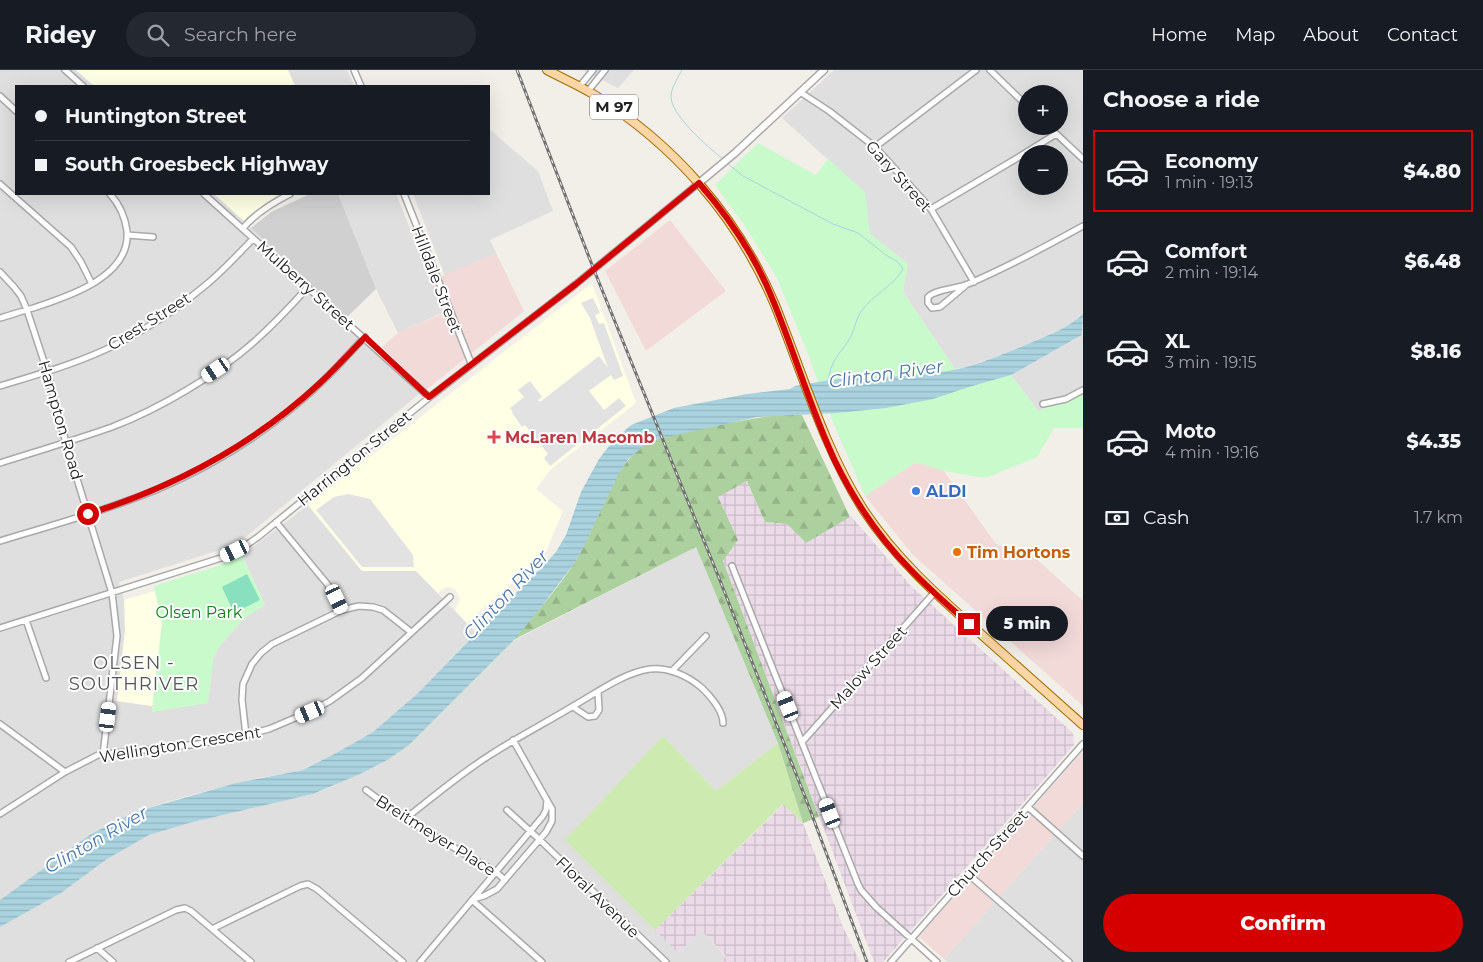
<!DOCTYPE html>
<meta charset="utf-8">
<style>
:root{--surface:#171b24;--page:#242831;--text:#f1f3f6;--muted:#9ea1a6;--line:#363941;--accent:#d40000}
body{margin:0;font-family:Montserrat,sans-serif;background:var(--page);color:var(--text);height:100vh;display:flex;flex-direction:column;font-size:19px;white-space:nowrap}
*{box-sizing:border-box;margin:0}
p{font-size:16px;color:var(--muted)}
.icon{flex:none;width:28px;height:28px;fill:none;stroke:currentColor;stroke-width:2;stroke-linecap:round;stroke-linejoin:round}
.map{position:relative;flex:1;overflow:hidden}
.panel{display:flex;flex-direction:column;background:var(--surface);width:400px}
.panel>*{flex:none}
.hud{position:absolute;left:15px;top:15px;width:475px;height:110px;border-radius:0px;box-shadow:0 5px 20px #0002;display:grid;align-content:center;height:110px;padding:0 20px;background:var(--surface)}
.tools{position:absolute;left:1018px;top:15px;display:grid;gap:10px}
.tools a{display:grid;place-items:center;width:50px;height:50px;border-radius:50%;background:var(--surface);box-shadow:0 5px 20px #0002;font-size:25px}
.end{position:absolute;width:22px;height:22px;margin:-11px;border:6px solid #d40000;background:#fff;box-shadow:0 0 0 2px #fff}
.from{border-radius:50%}
.bubble{position:absolute;height:35px;border-radius:18px;background:var(--surface);box-shadow:0 5px 20px #0002;font-size:16px;font-weight:800;line-height:35px;text-align:center}
.car{position:absolute;width:15px;height:30px;margin:-15px -8px;border-radius:6px;box-shadow:0 0 4px 1px #0007;background:linear-gradient(#fff 24%,#345 0 40%,#fff 0 76%,#345 0 86%,#fff 0)}
.hud b{display:flex;align-items:center;gap:18px;height:48px;font-size:19px}
.hud b+b{border-top:1px solid var(--line)}
.hud i{width:12px;height:12px;background:var(--text)}
ul{padding:0;list-style:none}
li{display:flex;align-items:center;gap:15px;height:82px;margin:0 10px 8px;padding:0 10px;border:2px solid transparent;border-radius:0px}
li div{flex:1}
li b{display:block;font-size:19px}
li em{font-style:normal;font-weight:800}
li.on{border-color:var(--accent)}
li>.icon{width:45px;height:45px;stroke-width:1.5}
h2{padding:0 20px;font-size:22px;line-height:60px}
.pay{display:flex;align-items:center;gap:12px;height:55px;padding:0 20px;font-size:19px}
.pay p{margin-inline-start:auto}
.button{display:flex;gap:10px;margin-top:auto;padding:10px 20px}
.button a{flex:1;height:58px;border-radius:30px;background:var(--accent);color:#fff;font-size:20px;font-weight:800;line-height:58px;text-align:center}
header{display:flex;align-items:center;gap:30px;box-sizing:border-box;height:70px;padding:0 25px;background:var(--surface);border-bottom:1px solid var(--line)}
header strong{font-size:24px}
nav{display:flex;gap:28px;margin-inline-start:auto;font-size:18px}
.search{width:350px;height:45px;background:var(--page);display:flex;align-items:center;gap:12px;box-sizing:border-box;padding:0 18px;border-radius:28px;color:var(--muted);font-size:19px}
main{display:flex;flex:1;min-height:0}
.map>svg:first-child{display:block}
.residential{fill:#e0dfdf;fill-rule:evenodd}
.commercial{fill:#f2dad9}
.industrial{fill:url(#industrial-grid)}
.education{fill:#ffffe5}
.religious{fill:#d0d0d0}
.grass{fill:#cdebb0}
.forest{fill:url(#forest-firs)}
.park{fill:#c8facc}
.pitch{fill:#88e0be}
.parking{fill:#e2e2e2}
.water{fill:url(#water-rules)}
.lines{fill:none;stroke-linecap:round;stroke-linejoin:round}
.stream{stroke:#aad3df;stroke-width:1}
.minor-casing{stroke:#a9a9a9;stroke-width:8}
.tertiary-casing{stroke:#a9a9a9;stroke-width:9}
.primary-casing{stroke:#a06b00;stroke-width:10}
.minor{stroke:#fff;stroke-width:5}
.tertiary{stroke:#fff;stroke-width:6}
.primary{stroke:#fcd6a4;stroke-width:8}
.rail-casing{stroke:#707070;stroke-width:3}
.rail{stroke:#fff;stroke-width:1;stroke-dasharray:4;stroke-linecap:butt}
.route{stroke:#d40000;stroke-width:6}
.health-dot{fill:#e0444e;stroke:#fff;stroke-width:2}
.shop-dot{fill:#3f7fe0;stroke:#fff;stroke-width:2}
.food-dot{fill:#e8710a;stroke:#fff;stroke-width:2}
.labels{text-anchor:middle;stroke-width:4;stroke-linejoin:round;paint-order:stroke}
.shield{fill:#fff;stroke:#646464;stroke-width:1}
.shield-label{font-size:15px;font-weight:bold;fill:#222}
.street-label{font-size:16px;fill:#222;stroke:#fff}
.health-label{font-size:16px;font-weight:bold;fill:#be3a42;stroke:#fff;text-anchor:start}
.shop-label{font-size:16px;font-weight:bold;fill:#366cbe;stroke:#fff;text-anchor:start}
.food-label{font-size:16px;font-weight:bold;fill:#c56008;stroke:#fff;text-anchor:start}
.park-label{font-size:16px;fill:#0c8416;stroke:#fff}
.water-label{font-size:18px;font-style:italic;fill:#4a7aab;stroke:#fff}
.neighbourhood-label{font-size:18px;letter-spacing:1px;fill:#555;stroke:#fff}
</style>
<header>
<strong>Ridey</strong>
<div class="search"><svg class="icon" aria-label="search" viewBox="0 0 24 24"><circle cx="10" cy="10" r="6"/><path d="M15 15l6 6"/></svg>Search here</div>
<nav><a>Home</a><a>Map</a><a>About</a><a>Contact</a></nav>
</header>
<main>
<div class="map">
<svg width="1083" height="892" viewBox="0 0 1083 892">
<defs>
<pattern id="industrial-grid" width="8" height="8" patternUnits="userSpaceOnUse" patternTransform="scale(1.25)"><rect width="8" height="8" fill="#ebdbe8"/><path d="M0 4h8M4 0v8" fill="none" stroke="#c9bcc7"/></pattern>
<pattern id="forest-firs" width="22" height="20" patternUnits="userSpaceOnUse" patternTransform="scale(1.25)"><rect width="22" height="20" fill="#add19e"/><path d="M5 1l3.5 6h-7zM16 11l3.5 6h-7z" fill="#95b388"/></pattern>
<pattern id="water-rules" width="6" height="5" patternUnits="userSpaceOnUse" patternTransform="scale(1.25)"><rect width="6" height="5" fill="#aad3df"/><path d="M0 2.5h6" fill="none" stroke="#92b5bf"/></pattern>
</defs>
<rect width="100%" height="100%" fill="#f2efe9"/>
<path class="residential" d="M0 0H76L94 16H16V124H214L245 152 419 324 248 465 226 478 119 512 124 530 126 540 125 561 117 631 152 636V641L208 633 213 589 219 577 245 547 265 535 242 485 308 435 362 501H416L476 563 418 623 373 662 338 682 303 700 253 709 180 728 135 742 91 764 0 830Z
M288 0H347L354 16H295Z
M582 0H634L618 18Z
M834 0H1083V244L1073 253 1046 266 1001 285 965 297 955 299 903 222 908 194 870 164 864 122 782 48ZM1026 24H1059V56H1026ZM1026 84H1059V116H1026Z
M489 59 538 101 553 141 490 170 496 183 445 206 413 124H489Z
M338 124H396L444 242 398 263 376 219Z
M1083 265V320L1052 332 1039 342 1011 305Z
M696 477 778 673 716 721 663 666 679 882 701 860 726 887 721 892H0V857L61 823 107 788 149 765 189 753 313 724 329 718 389 689 409 675 513 571Z
M1083 733V892H947L944 889Z"/>
<path class="commercial" d="M670 150 726 221 646 281 605 201Z
M496 183 524 241 426 320 382 277 398 263 444 243 431 211Z
M916 392 944 401 996 474 1032 485 1083 531V636L913 485 865 426Z
M1083 681V733L944 889 919 867Z"/>
<path class="industrial" d="M747 411 765 452 787 454 806 473 851 446 911 516 1073 663 1074 675 883 892H874L723 491 738 470 717 427Z
M784 734 803 753 843 857 860 892H721L726 886 701 860 678 883 655 860Z"/>
<path class="education" d="M76 0H288L295 16H94Z
M214 124H279L250 145 244 151Z
M592 213 636 333 550 400 536 419 563 441 546 482 467 553 455 540 460 529 455 519 448 517 442 519 438 523 416 501H362L308 435Z
M155 521 162 553 152 636 117 631 125 561 124 530Z"/>
<path class="religious" d="M310 124H338L376 219 346 248 251 158 271 142Z"/>
<path class="grass" d="M663 666 716 721 778 673 803 753 783 734 655 860 565 770Z"/>
<path class="forest" d="M784 345H802L850 447 806 473 787 454 765 452 747 411 718 427 738 470 723 491 819 747 803 753 778 673 696 477 513 570C534 545 559 518 576 490 599 453 608 402 643 376 659 365 683 363 701 359 729 353 756 347 784 345Z"/>
<path class="park" d="M758 73 816 105 828 89 865 122 870 164 908 194 903 222 955 299 969 317 1011 305 1039 342 1052 332 1083 320V358H1054L1037 387 986 408 944 401 916 392 865 426 832 350 808 284 777 208 745 156 715 115Z
M242 485 265 535 245 547 219 577 213 589 208 633 152 642 162 553 154 516 215 497Z"/>
<path class="pitch" d="M247 504 260 530 234 543 222 517Z"/>
<path class="parking" d="M593 228 600 243 595 245 599 254 604 253 623 306 614 310 611 305 589 321 604 340 619 328 626 336 550 396 544 388 548 384 525 355 522 357 512 343 513 342 510 338 524 327 518 320 530 311 542 327 538 330 540 332 599 286 608 298 590 248 581 233Z
M348 424 370 429 413 485 414 497H362L316 440 334 427Z"/>
<path class="water" d="M1083 244 1082 265 1011 305 969 317 933 329 886 338 837 343 757 347 654 370 644 376 629 388 619 403 585 474 576 491 542 536 513 571 409 675 389 689 360 704 313 724 189 753 149 765 107 789 61 823 0 857V830L91 764 135 742 236 713 303 700 338 682 373 662 418 623 491 548 543 496 556 482 566 465 581 422 599 389 613 371 631 355 674 338 747 324 790 319 795 316C808 314 820 311 833 310 877 305 922 309 966 297 988 291 1009 282 1030 273 1049 265 1068 258 1083 244Z"/>
<g class="lines">
<path class="stream" d="M682 0C678 7 672 17 671 25 669 44 709 78 723 89
M727 93 743 106 833 154 858 163 886 185 898 192 903 199C895 215 873 225 862 240 856 248 855 259 850 268 840 285 830 290 828 312"/>
<g class="minor-casing">
<path id="minor" d="M65 0 83 16
M354 0 361 16
M990 0 1026 35
M580 16 593 0
M588 21 605 0
M800 22 829 41 875 77 931 139 974 212
M0 26 16 41
M1048 56 1083 89
M875 77 976 0
M0 114 71 177 81 192 92 214
M204 124 429 327
M404 124 471 293
M931 139 1014 90 1056 64
M243 158C256 143 272 133 290 124
M127 165 153 167
M0 202 14 217 21 226 27 240 47 301 66 373 112 523 117 566 103 685
M965 216 940 237 932 238 928 233V227C936 219 957 219 968 214 1008 197 1045 177 1083 156
M0 248C11 245 22 241 33 238 67 227 131 207 127 161 125 146 120 135 110 124
M0 316C39 304 79 293 115 275 147 259 179 238 207 214 224 200 238 184 253 169
M1043 334 1066 329 1083 320
M0 393C38 381 75 370 112 357 159 339 217 305 255 271 274 254 291 236 308 217
M276 452 328 515 342 540
M0 471C53 455 107 440 158 419 221 392 282 352 331 303 342 292 353 279 365 267
M732 496 858 814 861 820 876 837 937 892
M26 550 46 608
M0 558 224 487 242 478 258 467 431 326 576 214 699 113
M672 601 706 566
M573 637 588 647 595 646 599 640 598 622
M0 654 65 702
M246 665 242 630 243 614 252 594 261 583 272 574 342 540 359 536 373 537 383 540 411 562
M802 672 934 523
M366 720 405 749 496 802 505 810
M1028 737 1083 786
M507 740 540 770 666 892
M0 744 65 702 98 685 198 674 246 665 269 659 309 642 330 631 362 608 450 527
M405 749C433 727 460 704 490 685 518 667 547 652 575 635 598 622 623 603 650 599 669 597 688 606 702 618 711 627 723 640 723 653
M968 804 1069 892
M473 829 484 826 497 819 546 762 552 751V739L513 670
M472 830 542 892
M212 859 300 816 308 814 317 819 403 892
M97 878 113 892
M69 892 176 840 185 838 191 841 251 892
M420 892 543 746 546 740 547 730
M891 892 1083 674"/>
</g>
<g class="tertiary-casing">
<path id="tertiary" d="M699 113 735 83 824 0"/>
</g>
<g class="primary-casing">
<path id="primary" d="M547 0C562 8 578 15 593 24 674 74 738 147 775 235 803 304 823 376 863 439 895 488 938 526 982 565 1016 595 1049 625 1083 655"/>
</g>
<use href="#minor" class="minor"/>
<use href="#tertiary" class="tertiary"/>
<use href="#primary" class="primary"/>
<g class="rail-casing">
<path id="rail" d="M517 0 594 200 719 508 809 737 867 892"/>
</g>
<use href="#rail" class="rail"/>
</g>
<g class="lines">
<path class="route" d="M88 444C174 417 253 375 319 314 335 299 350 283 365 267L429 327 576 214 699 113C726 144 749 177 766 214 792 272 808 334 835 391 854 430 880 469 911 500 929 519 949 536 969 554"/>
</g>
<path class="health-dot" d="M491.5 359.5h5v5h5v5h-5v5h-5v-5h-5v-5h5z"/>
<circle class="shop-dot" cx="916" cy="421" r="5"/>
<circle class="food-dot" cx="957" cy="482" r="5"/>
<g class="labels">
<rect class="shield" x="590" y="24.5" width="48" height="25" rx="4"/>
<g class="shield-label">
<text x="614" y="42">M 97</text>
</g>
<g class="street-label">
<text transform="translate(899 106) rotate(48)" y="6">Gary Street</text>
<text transform="translate(437 209) rotate(69)" y="6">Hilldale Street</text>
<text transform="translate(306 215) rotate(42)" y="6">Mulberry Street</text>
<text transform="translate(149 251) rotate(-32)" y="6">Crest Street</text>
<text transform="translate(61 350) rotate(74)" y="6">Hampton Road</text>
<text transform="translate(354 388) rotate(-39)" y="6">Harrington Street</text>
<text transform="translate(868 597) rotate(-48)" y="6">Malow Street</text>
<text transform="translate(180 674) rotate(-9)" y="6">Wellington Crescent</text>
<text transform="translate(436 765) rotate(32)" y="6">Breitmeyer Place</text>
<text transform="translate(987 783) rotate(-48)" y="6">Church Street</text>
<text transform="translate(598 827) rotate(44)" y="6">Floral Avenue</text>
</g>
<g class="health-label">
<text x="505" y="373">McLaren Macomb</text>
</g>
<g class="shop-label">
<text x="926" y="427">ALDI</text>
</g>
<g class="food-label">
<text x="967" y="488">Tim Hortons</text>
</g>
<g class="park-label">
<text x="199" y="548">Olsen Park</text>
</g>
<g class="water-label">
<text transform="translate(886 304) rotate(-8)" y="6">Clinton River</text>
<text transform="translate(506 525) rotate(-47)" y="6">Clinton River</text>
<text transform="translate(96 770) rotate(-30)" y="6">Clinton River</text>
</g>
<g class="neighbourhood-label">
<text x="134" y="599">OLSEN -<tspan x="134" dy="21">SOUTHRIVER</tspan></text>
</g>
</g>
</svg>
<div class="tools">
<a>+</a>
<a>−</a>
</div>
<i class="end from" style="left:88px;top:444px"></i>
<i class="end" style="left:969px;top:554px"></i>
<div class="bubble" style="left:986px;top:536px;width:82px">5 min</div>
<i class="car" style="left:216px;top:300px;rotate:236deg"></i>
<i class="car" style="left:235px;top:481px;rotate:244deg"></i>
<i class="car" style="left:337px;top:529px;rotate:155deg"></i>
<i class="car" style="left:788px;top:636px;rotate:338deg"></i>
<i class="car" style="left:310px;top:642px;rotate:247deg"></i>
<i class="car" style="left:108px;top:647px;rotate:7deg"></i>
<i class="car" style="left:830px;top:743px;rotate:339deg"></i>
<div class="hud">
<b><i class="from"></i>Huntington Street</b>
<b><i></i>South Groesbeck Highway</b>
</div>
</div>
<section class="panel">
<h2>Choose a ride</h2>
<ul>
<li class="on"><svg class="icon" aria-label="car" viewBox="0 0 24 24"><path d="M5 17H2v-5l4-1 3-4h7l3 4 3 1v5h-3M9 17h6M6 11h13"/><circle cx="7" cy="17" r="2"/><circle cx="17" cy="17" r="2"/></svg><div><b>Economy</b><p>1 min · 19:13</p></div><em>$4.80</em></li>
<li><svg class="icon" aria-label="car" viewBox="0 0 24 24"><path d="M5 17H2v-5l4-1 3-4h7l3 4 3 1v5h-3M9 17h6M6 11h13"/><circle cx="7" cy="17" r="2"/><circle cx="17" cy="17" r="2"/></svg><div><b>Comfort</b><p>2 min · 19:14</p></div><em>$6.48</em></li>
<li><svg class="icon" aria-label="car" viewBox="0 0 24 24"><path d="M5 17H2v-5l4-1 3-4h7l3 4 3 1v5h-3M9 17h6M6 11h13"/><circle cx="7" cy="17" r="2"/><circle cx="17" cy="17" r="2"/></svg><div><b>XL</b><p>3 min · 19:15</p></div><em>$8.16</em></li>
<li><svg class="icon" aria-label="car" viewBox="0 0 24 24"><path d="M5 17H2v-5l4-1 3-4h7l3 4 3 1v5h-3M9 17h6M6 11h13"/><circle cx="7" cy="17" r="2"/><circle cx="17" cy="17" r="2"/></svg><div><b>Moto</b><p>4 min · 19:16</p></div><em>$4.35</em></li>
</ul>
<div class="pay"><svg class="icon" aria-label="cash" viewBox="0 0 24 24"><path d="M3 7h18v10H3z"/><circle cx="12" cy="12" r="2"/></svg>Cash<p>1.7 km</p></div>
<div class="button"><a>Confirm</a></div>
</section>
</main>
